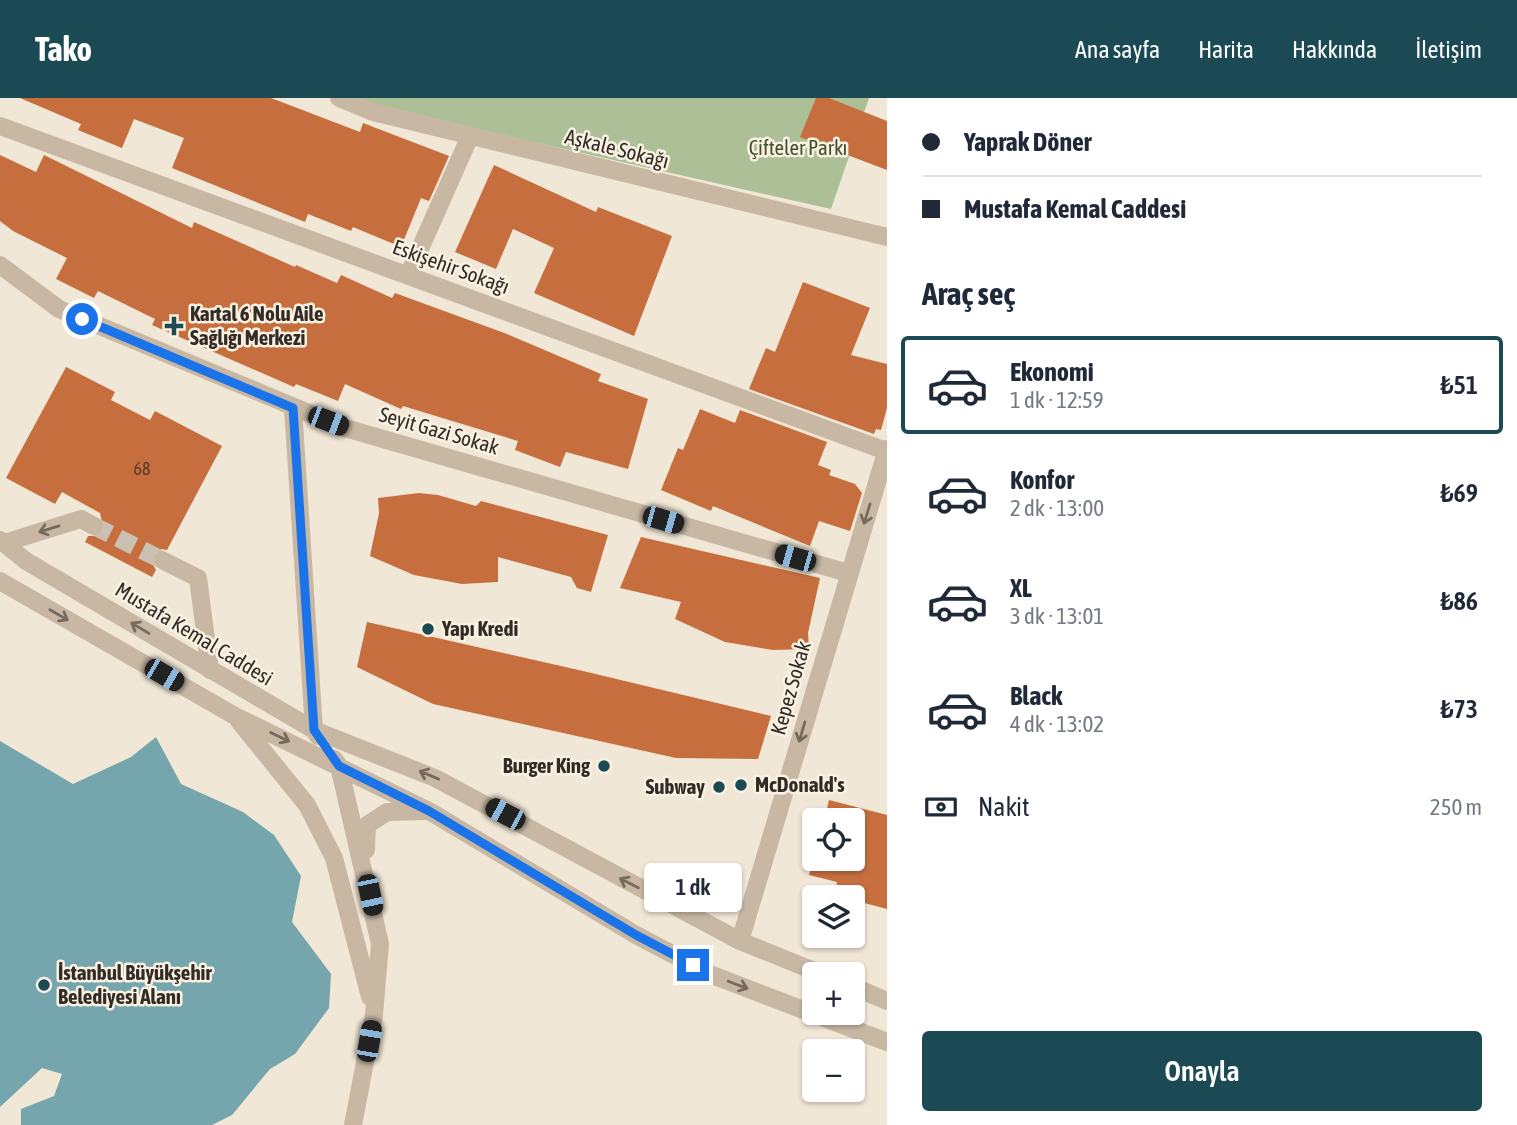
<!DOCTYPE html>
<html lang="tr">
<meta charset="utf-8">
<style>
:root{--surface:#fff;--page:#f2f2f3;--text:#1f2937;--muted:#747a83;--line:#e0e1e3;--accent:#1b4a54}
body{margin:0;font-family:"Asap Condensed",sans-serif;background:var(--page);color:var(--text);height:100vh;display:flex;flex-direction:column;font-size:26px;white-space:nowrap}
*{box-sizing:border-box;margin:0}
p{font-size:23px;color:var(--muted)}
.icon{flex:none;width:38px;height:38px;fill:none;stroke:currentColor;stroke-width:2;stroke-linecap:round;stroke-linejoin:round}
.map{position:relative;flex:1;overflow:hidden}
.side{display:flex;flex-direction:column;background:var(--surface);width:630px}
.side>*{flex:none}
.top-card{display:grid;align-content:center;height:154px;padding:0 35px;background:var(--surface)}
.fabs{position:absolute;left:802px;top:710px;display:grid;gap:14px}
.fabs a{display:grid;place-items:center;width:63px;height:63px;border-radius:7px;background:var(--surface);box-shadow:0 2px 5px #0004;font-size:35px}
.end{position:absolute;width:32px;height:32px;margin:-16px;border:9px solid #1a73e8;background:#fff;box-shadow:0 0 0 4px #fff}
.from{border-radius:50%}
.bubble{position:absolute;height:49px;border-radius:7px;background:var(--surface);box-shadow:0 2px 5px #0004;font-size:23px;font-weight:600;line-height:49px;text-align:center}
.car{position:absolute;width:21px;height:42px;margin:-21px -10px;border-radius:9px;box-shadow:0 0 5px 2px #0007;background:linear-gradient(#222 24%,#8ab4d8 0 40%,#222 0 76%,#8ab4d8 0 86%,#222 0)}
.top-card b{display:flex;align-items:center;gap:24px;height:66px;font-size:26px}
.top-card b+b{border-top:2px solid var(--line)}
.top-card i{width:18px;height:18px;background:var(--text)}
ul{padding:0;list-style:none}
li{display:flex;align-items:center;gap:21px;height:98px;margin:0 14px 10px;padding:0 21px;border:4px solid transparent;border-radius:7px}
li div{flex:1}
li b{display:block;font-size:26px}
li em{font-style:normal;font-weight:600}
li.active{border-color:var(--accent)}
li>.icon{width:63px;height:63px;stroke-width:1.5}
h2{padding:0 35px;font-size:32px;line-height:84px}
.pay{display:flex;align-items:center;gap:18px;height:77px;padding:0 35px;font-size:26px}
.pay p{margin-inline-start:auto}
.button{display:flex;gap:14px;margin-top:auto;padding:14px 35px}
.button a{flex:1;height:80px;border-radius:7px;background:var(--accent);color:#fff;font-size:28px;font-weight:600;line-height:80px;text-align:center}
header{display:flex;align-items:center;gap:42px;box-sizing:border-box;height:98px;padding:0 35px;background:var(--accent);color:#fff}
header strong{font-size:33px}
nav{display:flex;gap:38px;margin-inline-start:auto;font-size:24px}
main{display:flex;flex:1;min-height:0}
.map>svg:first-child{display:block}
.green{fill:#adbf97}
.water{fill:#75a5ad}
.building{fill:#c66e3e}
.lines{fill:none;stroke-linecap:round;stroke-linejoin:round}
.minor-tunnel{stroke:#cbc1b3;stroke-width:18;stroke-dasharray:18 9;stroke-linecap:butt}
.minor{stroke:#c8b8a3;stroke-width:18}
.oneway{stroke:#766a5e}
.route{stroke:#1a73e8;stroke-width:9}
.poi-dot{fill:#1b4a54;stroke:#f9f1e2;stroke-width:2.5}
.labels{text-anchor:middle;stroke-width:5;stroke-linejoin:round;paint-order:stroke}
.number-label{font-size:18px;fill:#583c2b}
.park-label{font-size:21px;fill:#3e5129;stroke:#f9f1e2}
.street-label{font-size:21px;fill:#332b25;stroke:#f9f1e2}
.poi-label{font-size:21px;font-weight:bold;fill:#332b25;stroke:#f9f1e2;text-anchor:start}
</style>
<header>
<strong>Tako</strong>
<nav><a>Ana sayfa</a><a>Harita</a><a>Hakkında</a><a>İletişim</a></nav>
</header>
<main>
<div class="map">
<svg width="887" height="1027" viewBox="0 0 887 1027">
<rect width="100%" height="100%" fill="#f1e7d6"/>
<path class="green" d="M354 0H869L831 111 370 7Z"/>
<path class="water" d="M156 639 181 686 243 714 274 737 301 778 292 824 331 876 329 910 295 956 270 971 232 1017 212 1027H21V1011L54 998 62 976 42 970 0 1009V643L73 686 131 659Z"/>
<path class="building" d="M20 0H271L360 34 363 25 449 58 429 103 421 100 401 149 353 129 351 133 308 116 305 124 172 70 184 40 134 21 122 50 78 32 81 26Z
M816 0H829L887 23V72L800 39Z
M0 57 36 74 44 57 192 130 194 124 295 169 296 167 337 185 341 177 392 200 395 195 507 236 601 276 598 283 648 301 628 371 566 354 560 369 515 352 518 343 403 308 401 311 345 286 338 303 296 286 294 289 152 227 155 221 98 193 94 200 56 181 67 160 13 133 0 123Z
M494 67 596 114 598 109 672 138 634 238 534 195 554 150 513 131 496 171 455 154Z
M803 184 870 210 851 257 887 266V310L881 332 876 331 874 336 749 291 766 250 775 254Z
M66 269 115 294 111 302 150 322 155 313 222 348 167 452 161 451 152 456 151 463 156 472 152 479 85 444 88 438H99L104 433 100 415 62 394 55 406 6 380Z
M700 311 735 325 740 312 827 344 818 367 831 372 829 377 855 386 862 395 850 433 819 423 810 448 713 408 711 413 661 392 678 350 683 352Z
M419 395 438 397 476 408 481 403 608 437 591 494 577 490 571 479 498 459V484L462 486 414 477 370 458 379 415 378 400Z
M641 439 820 480 808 535 809 551 773 552 725 544 675 521 681 504 620 490Z
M367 524 583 573 771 618 758 661 676 660 433 606 357 569Z
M829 702 887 717V811L834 797 837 784 809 777 814 761H852V723H824Z"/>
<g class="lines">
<path class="minor-tunnel" d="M94 428 162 462"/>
<path class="minor" d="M339 0 373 14 887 139
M0 28 886 353
M0 167 59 211 345 330 848 475
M408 178 470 38
M293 310 314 632 318 638
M0 442 26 463 314 632 435 680 740 843 824 877
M4 445 81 421 94 428
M162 462 198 480 210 572
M0 483 235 618 429 713 636 837 712 877 887 944
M239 623 307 707 334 760 370 899
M334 661 339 668 380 846 374 917 353 1027
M366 752 367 727 387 714 426 713
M740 843 887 351
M852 888 887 903"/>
</g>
<defs><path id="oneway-shaft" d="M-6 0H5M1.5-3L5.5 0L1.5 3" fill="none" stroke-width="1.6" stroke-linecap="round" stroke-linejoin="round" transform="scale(1.75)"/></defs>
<g class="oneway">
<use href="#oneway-shaft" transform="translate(867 416) rotate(107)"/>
<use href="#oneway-shaft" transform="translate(49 431) rotate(163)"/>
<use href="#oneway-shaft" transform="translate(59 517) rotate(30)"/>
<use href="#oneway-shaft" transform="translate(140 530) rotate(-149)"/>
<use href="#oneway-shaft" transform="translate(802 634) rotate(106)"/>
<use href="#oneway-shaft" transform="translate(280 639) rotate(26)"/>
<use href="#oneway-shaft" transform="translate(429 677) rotate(-157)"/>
<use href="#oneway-shaft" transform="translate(629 785) rotate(-153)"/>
<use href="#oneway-shaft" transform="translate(738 887) rotate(21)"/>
</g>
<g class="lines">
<path class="route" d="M82 221 293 310 314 632 339 668 429 713 636 837 693 867"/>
</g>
<g class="poi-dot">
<path d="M170.5 217.5h7v7h7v7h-7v7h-7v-7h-7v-7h7z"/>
<circle cx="428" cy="531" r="7"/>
<circle cx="604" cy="668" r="7"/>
<circle cx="741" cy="687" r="7"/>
<circle cx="719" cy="689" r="7"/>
<circle cx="44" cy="887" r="7"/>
</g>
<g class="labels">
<g class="number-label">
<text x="142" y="377">68</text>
</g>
<g class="park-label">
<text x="798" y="57">Çifteler Parkı</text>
</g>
<g class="street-label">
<text transform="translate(617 51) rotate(14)" y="7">Aşkale Sokağı</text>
<text transform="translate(451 169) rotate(20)" y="7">Eskişehir Sokağı</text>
<text transform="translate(439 333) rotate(16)" y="7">Seyit Gazi Sokak</text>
<text transform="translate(194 536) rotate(31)" y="7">Mustafa Kemal Caddesi</text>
<text transform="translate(791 590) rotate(-74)" y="7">Kepez Sokak</text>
</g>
<g class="poi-label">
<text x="190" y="223">Kartal 6 Nolu Aile<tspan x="190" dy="24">Sağlığı Merkezi</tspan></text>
<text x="442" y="538">Yapı Kredi</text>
<text x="590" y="675" text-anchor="end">Burger King</text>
<text x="755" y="694">McDonald's</text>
<text x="705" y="696" text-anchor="end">Subway</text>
<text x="58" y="882">İstanbul Büyükşehir<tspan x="58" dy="24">Belediyesi Alanı</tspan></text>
</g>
</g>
</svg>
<div class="fabs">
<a><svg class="icon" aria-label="locate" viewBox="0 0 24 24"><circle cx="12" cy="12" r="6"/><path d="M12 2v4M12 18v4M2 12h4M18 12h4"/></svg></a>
<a><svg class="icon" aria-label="layers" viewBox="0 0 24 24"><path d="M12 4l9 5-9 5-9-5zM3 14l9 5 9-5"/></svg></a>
<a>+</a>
<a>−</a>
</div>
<i class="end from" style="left:82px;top:221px"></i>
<i class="end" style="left:693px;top:867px"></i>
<div class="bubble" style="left:644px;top:765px;width:98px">1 dk</div>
<i class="car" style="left:328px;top:323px;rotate:111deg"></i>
<i class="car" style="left:663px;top:422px;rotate:106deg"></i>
<i class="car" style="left:795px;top:460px;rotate:286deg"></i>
<i class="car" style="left:164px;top:577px;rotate:120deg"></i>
<i class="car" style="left:505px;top:716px;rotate:298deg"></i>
<i class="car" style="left:370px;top:797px;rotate:168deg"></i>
<i class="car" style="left:369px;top:943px;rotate:10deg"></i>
</div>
<section class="side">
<div class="top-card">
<b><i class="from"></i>Yaprak Döner</b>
<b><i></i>Mustafa Kemal Caddesi</b>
</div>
<h2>Araç seç</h2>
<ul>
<li class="active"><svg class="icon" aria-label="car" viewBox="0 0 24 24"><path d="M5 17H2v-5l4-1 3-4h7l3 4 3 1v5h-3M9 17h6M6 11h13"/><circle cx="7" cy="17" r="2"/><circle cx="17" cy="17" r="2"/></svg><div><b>Ekonomi</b><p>1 dk · 12:59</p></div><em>₺51</em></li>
<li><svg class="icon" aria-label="car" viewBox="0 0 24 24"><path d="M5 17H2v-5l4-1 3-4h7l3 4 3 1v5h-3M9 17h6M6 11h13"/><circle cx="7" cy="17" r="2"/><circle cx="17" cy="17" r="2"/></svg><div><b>Konfor</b><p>2 dk · 13:00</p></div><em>₺69</em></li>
<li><svg class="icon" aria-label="car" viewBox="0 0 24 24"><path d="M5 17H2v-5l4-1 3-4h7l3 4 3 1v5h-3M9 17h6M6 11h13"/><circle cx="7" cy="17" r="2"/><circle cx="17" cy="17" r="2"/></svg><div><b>XL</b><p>3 dk · 13:01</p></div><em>₺86</em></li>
<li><svg class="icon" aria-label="car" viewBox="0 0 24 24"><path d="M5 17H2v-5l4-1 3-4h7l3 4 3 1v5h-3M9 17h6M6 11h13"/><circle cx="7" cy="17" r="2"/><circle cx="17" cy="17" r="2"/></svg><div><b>Black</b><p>4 dk · 13:02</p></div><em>₺73</em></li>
</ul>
<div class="pay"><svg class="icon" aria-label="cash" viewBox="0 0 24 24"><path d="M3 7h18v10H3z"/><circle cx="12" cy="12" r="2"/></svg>Nakit<p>250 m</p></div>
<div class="button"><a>Onayla</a></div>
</section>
</main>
